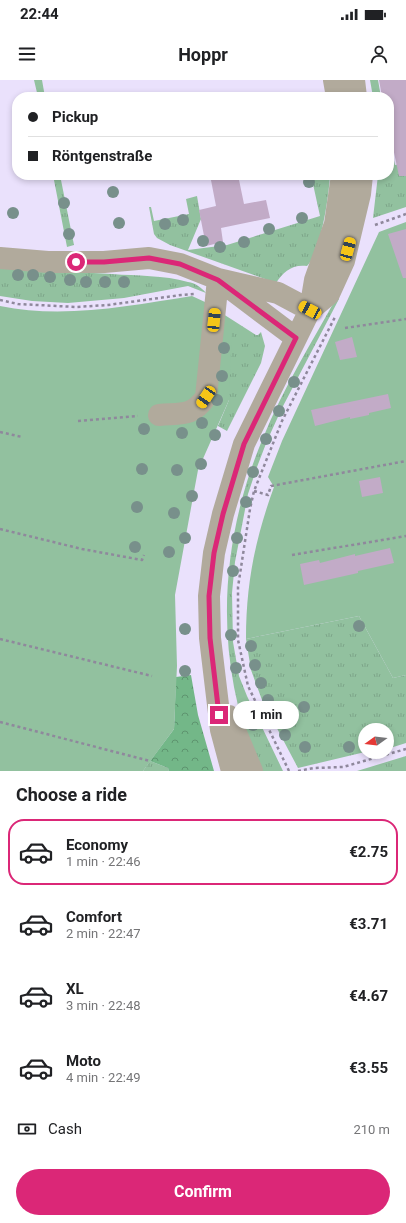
<!DOCTYPE html>
<meta charset="utf-8">
<style>
:root{--surface:#fff;--page:#f2f2f2;--text:#202124;--muted:#757577;--line:#e0e0e0;--accent:#db2777}
body{margin:0;font-family:Roboto,sans-serif;background:var(--page);color:var(--text);height:100vh;display:flex;flex-direction:column;font-size:15px;white-space:nowrap}
*{box-sizing:border-box;margin:0}
p{font-size:13px;color:var(--muted)}
.icon{flex:none;width:22px;height:22px;fill:none;stroke:currentColor;stroke-width:2;stroke-linecap:round;stroke-linejoin:round}
.map{position:relative;height:691px;overflow:hidden}
.panel{display:flex;flex-direction:column;background:var(--surface);flex:1}
.panel>*{flex:none}
.hud{position:absolute;left:12px;top:12px;width:382px;height:88px;border-radius:16px;box-shadow:0 2px 6px #0003;display:grid;align-content:center;height:88px;padding:0 16px;background:var(--surface)}
.needle{width:26px;rotate:255deg}
.fabs{position:absolute;left:358px;top:643px;display:grid;gap:8px}
.fabs a{display:grid;place-items:center;width:36px;height:36px;border-radius:50%;background:var(--surface);box-shadow:0 2px 6px #0003;font-size:20px}
.end{position:absolute;width:18px;height:18px;margin:-9px;border:5px solid #db2777;background:#fff;box-shadow:0 0 0 2px #fff}
.from{border-radius:50%}
.bubble{position:absolute;height:28px;border-radius:14px;background:var(--surface);box-shadow:0 2px 6px #0003;font-size:13px;font-weight:700;line-height:28px;text-align:center}
.car{position:absolute;width:12px;height:24px;margin:-12px -6px;border-radius:5px;box-shadow:0 0 3px 1px #0007;background:linear-gradient(#f5c518 24%,#345 0 40%,#f5c518 0 76%,#345 0 86%,#f5c518 0)}
.hud b{display:flex;align-items:center;gap:14px;height:38px;font-size:15px}
.hud b+b{border-top:1px solid var(--line)}
.hud i{width:10px;height:10px;background:var(--text)}
ul{padding:0;list-style:none}
li{display:flex;align-items:center;gap:12px;height:66px;margin:0 8px 6px;padding:0 8px;border:2px solid transparent;border-radius:16px}
li div{flex:1}
li b{display:block;font-size:15px}
li em{font-style:normal;font-weight:700}
li.selected{border-color:var(--accent)}
li>.icon{width:36px;height:36px;stroke-width:1.5}
h2{padding:0 16px;font-size:18px;line-height:48px}
.pay{display:flex;align-items:center;gap:10px;height:44px;padding:0 16px;font-size:15px}
.pay p{margin-inline-start:auto}
.action{display:flex;gap:8px;margin-top:auto;padding:8px 16px}
.action a{flex:1;height:46px;border-radius:24px;background:var(--accent);color:#fff;font-size:16px;font-weight:700;line-height:46px;text-align:center}
.status{display:flex;justify-content:space-between;align-items:center;height:28px;padding:0 20px;background:var(--surface);direction:ltr}
.status svg{height:11px;fill:currentColor}
header{display:flex;justify-content:space-between;align-items:center;height:52px;padding:0 16px;background:var(--surface);font-size:18px;font-weight:700}
.map>svg:first-child{display:block}
.grass{fill:url(#grass-tufts)}
.forest{fill:url(#forest-crowns)}
.green{fill:#92c19f}
.building{fill:#c2abc7}
.lines{fill:none;stroke-linecap:round;stroke-linejoin:round}
.path{stroke:#8f889c;stroke-width:2.5;stroke-dasharray:3 3;stroke-linecap:butt}
.minor{stroke:#b1aa9c;stroke-width:22}
.tree{fill:#78908b}
.route{stroke:#db2777;stroke-width:5}
</style>
<div class="status"><b>22:44</b><svg viewBox="0 0 49 12"><path d="M0 12V9h3v3zM5 12V6h3v6zM10 12V3h3v9zM15 12V0h3v12zM26 1h20v11H26zM47 4h2v5h-2z"/></svg></div>
<header><svg class="icon" aria-label="menu" viewBox="0 0 24 24"><path d="M4 6h16M4 12h16M4 18h16"/></svg>Hoppr<svg class="icon" aria-label="person" viewBox="0 0 24 24"><circle cx="12" cy="8" r="4"/><path d="M4 21q1-7 8-7t8 7"/></svg></header>
<div class="map">
<svg width="406" height="691" viewBox="0 0 406 691">
<defs>
<pattern id="grass-tufts" width="24" height="20" patternUnits="userSpaceOnUse"><rect width="24" height="20" fill="#92c19f"/><path d="M3 7l-1-3M5 7V3M7 7l1-3M15 17l-1-3M17 17v-4M19 17l1-3" fill="none" stroke="#7da589"/></pattern>
<pattern id="forest-crowns" width="20" height="18" patternUnits="userSpaceOnUse"><rect width="20" height="18" fill="#73b788"/><path d="M2 6a3 3 0 1 1 6 0M12 15a3 3 0 1 1 6 0" fill="none" stroke="#5e946f"/></pattern>
</defs>
<rect width="100%" height="100%" fill="#eae1fc"/>
<path class="grass" d="M34 0H42L45 17H38Z
M370 0H378L381 17H373Z
M389 57 395 85 406 83V127L373 138 378 95H389Z
M53 95H60L74 165 67 167Z
M311 95H330C329 115 321 172 307 186 292 184 283 192 276 203L170 165 157 158 154 154 149 127H151L154 141 189 134 186 119 197 116 201 139 188 170 227 165 320 136Z
M0 186C37 190 75 192 112 194 137 196 164 195 188 202 195 203 201 207 206 213L188 206 124 218 68 223 32 221 0 216Z
M338 215 339 219 282 328 267 361 257 387 248 414 235 482 232 513 233 562 239 596 247 616 283 691H260C213 583 218 465 263 358 283 308 312 262 338 215Z
M220 232 256 255H258L261 252 265 266 261 283 227 351 218 346 229 320 218 238Z
M359 536 393 598 406 595V663L387 669V650H365V672L298 688 262 620 251 590 246 559Z
M406 676V691H357Z
M150 681 168 688 169 691H143Z"/>
<path class="forest" d="M191 595 198 635 214 691H169L168 688 150 681 174 649 176 597Z"/>
<path class="green" d="M406 142V595L393 598 359 536 246 559C246 504 255 459 274 407L268 397 282 361 379 152Z
M192 216 205 222 218 238 232 248 229 320 198 390 175 515 177 586 174 649 143 691H0V226C63 239 129 226 192 216Z"/>
<path class="building" d="M379 0H406V96H399L389 49V17H382Z
M210 95H238L244 124 266 120 270 138 221 148 223 162 206 166 199 130 216 126Z
M406 149V198H403L388 154Z
M352 257 357 277 340 280 335 262Z
M388 314 391 328 369 333V335L350 339V337L315 346 311 330Z
M380 397 383 413 362 417 359 401Z
M390 468 394 483 358 491V493L304 505 300 484 319 480 320 483 355 474V476Z"/>
<g class="lines">
<path class="path" d="M375 145 406 134
M0 220 18 224 76 227 108 225 181 215 194 214
M345 248 406 239
M78 341 138 336
M0 352 22 357
M254 411 268 415 271 406 406 381
M0 449 82 469 142 480 144 475
M292 475 406 456
M0 559 152 596
M0 642 150 681
M289 691 248 606 238 560V507L250 429 254 411 282 341 335 237
M298 691 314 688 343 687 406 669"/>
<path class="minor" d="M334 0 337 17
M354 0 356 17
M0 178 48 182H104L149 178 180 184 218 199 278 213 310 230
M223 203 296 258
M310 230 329 214 344 181 360 114 362 95
M159 335C181 333 192 337 206 317L218 199
M229 636 252 691
M232 691 221 650 210 558 209 516 214 473 223 434 244 364 310 230 315 200 335 144 342 95"/>
</g>
<g class="tree">
<circle cx="309" cy="102" r="6"/>
<circle cx="113" cy="112" r="6"/>
<circle cx="64" cy="123" r="6"/>
<circle cx="13" cy="133" r="6"/>
<circle cx="302" cy="138" r="6"/>
<circle cx="183" cy="140" r="6"/>
<circle cx="119" cy="143" r="6"/>
<circle cx="165" cy="144" r="6"/>
<circle cx="269" cy="149" r="6"/>
<circle cx="69" cy="154" r="6"/>
<circle cx="203" cy="161" r="6"/>
<circle cx="244" cy="162" r="6"/>
<circle cx="220" cy="167" r="6"/>
<circle cx="18" cy="195" r="6"/>
<circle cx="33" cy="195" r="6"/>
<circle cx="50" cy="197" r="6"/>
<circle cx="70" cy="200" r="6"/>
<circle cx="86" cy="202" r="6"/>
<circle cx="105" cy="202" r="6"/>
<circle cx="124" cy="202" r="6"/>
<circle cx="224" cy="268" r="6"/>
<circle cx="222" cy="296" r="6"/>
<circle cx="294" cy="302" r="6"/>
<circle cx="217" cy="320" r="6"/>
<circle cx="279" cy="331" r="6"/>
<circle cx="202" cy="343" r="6"/>
<circle cx="144" cy="349" r="6"/>
<circle cx="182" cy="353" r="6"/>
<circle cx="215" cy="355" r="6"/>
<circle cx="266" cy="359" r="6"/>
<circle cx="201" cy="384" r="6"/>
<circle cx="142" cy="389" r="6"/>
<circle cx="177" cy="390" r="6"/>
<circle cx="253" cy="392" r="6"/>
<circle cx="192" cy="416" r="6"/>
<circle cx="246" cy="422" r="6"/>
<circle cx="137" cy="427" r="6"/>
<circle cx="174" cy="433" r="6"/>
<circle cx="185" cy="458" r="6"/>
<circle cx="237" cy="458" r="6"/>
<circle cx="135" cy="467" r="6"/>
<circle cx="169" cy="472" r="6"/>
<circle cx="233" cy="491" r="6"/>
<circle cx="359" cy="546" r="6"/>
<circle cx="185" cy="549" r="6"/>
<circle cx="231" cy="555" r="6"/>
<circle cx="251" cy="566" r="6"/>
<circle cx="255" cy="585" r="6"/>
<circle cx="236" cy="588" r="6"/>
<circle cx="185" cy="591" r="6"/>
<circle cx="261" cy="603" r="6"/>
<circle cx="268" cy="620" r="6"/>
<circle cx="304" cy="627" r="6"/>
<circle cx="276" cy="636" r="6"/>
<circle cx="253" cy="645" r="6"/>
<circle cx="285" cy="655" r="6"/>
<circle cx="305" cy="667" r="6"/>
<circle cx="349" cy="667" r="6"/>
</g>
<g class="lines">
<path class="route" d="M76 182H104L149 178 180 184 218 200 296 258 244 364 223 434 214 473 209 516 210 558 219 635"/>
</g>
</svg>
<div class="fabs">
<a><svg class="needle" viewBox="-14 -14 28 28"><path d="M0-13l5 13h-10z" fill="#e53935"/><path d="M0 13l5-13h-10z" fill="#757577"/></svg></a>
</div>
<i class="end from" style="left:76px;top:182px"></i>
<i class="end" style="left:219px;top:635px"></i>
<div class="bubble" style="left:233px;top:621px;width:66px">1 min</div>
<i class="car" style="left:348px;top:169px;rotate:15deg"></i>
<i class="car" style="left:310px;top:230px;rotate:298deg"></i>
<i class="car" style="left:214px;top:240px;rotate:6deg"></i>
<i class="car" style="left:206px;top:317px;rotate:214deg"></i>
<div class="hud">
<b><i class="from"></i>Pickup</b>
<b><i></i>Röntgenstraße</b>
</div>
</div>
<section class="panel">
<h2>Choose a ride</h2>
<ul>
<li class="selected"><svg class="icon" aria-label="car" viewBox="0 0 24 24"><path d="M5 17H2v-5l4-1 3-4h7l3 4 3 1v5h-3M9 17h6M6 11h13"/><circle cx="7" cy="17" r="2"/><circle cx="17" cy="17" r="2"/></svg><div><b>Economy</b><p>1 min · 22:46</p></div><em>€2.75</em></li>
<li><svg class="icon" aria-label="car" viewBox="0 0 24 24"><path d="M5 17H2v-5l4-1 3-4h7l3 4 3 1v5h-3M9 17h6M6 11h13"/><circle cx="7" cy="17" r="2"/><circle cx="17" cy="17" r="2"/></svg><div><b>Comfort</b><p>2 min · 22:47</p></div><em>€3.71</em></li>
<li><svg class="icon" aria-label="car" viewBox="0 0 24 24"><path d="M5 17H2v-5l4-1 3-4h7l3 4 3 1v5h-3M9 17h6M6 11h13"/><circle cx="7" cy="17" r="2"/><circle cx="17" cy="17" r="2"/></svg><div><b>XL</b><p>3 min · 22:48</p></div><em>€4.67</em></li>
<li><svg class="icon" aria-label="car" viewBox="0 0 24 24"><path d="M5 17H2v-5l4-1 3-4h7l3 4 3 1v5h-3M9 17h6M6 11h13"/><circle cx="7" cy="17" r="2"/><circle cx="17" cy="17" r="2"/></svg><div><b>Moto</b><p>4 min · 22:49</p></div><em>€3.55</em></li>
</ul>
<div class="pay"><svg class="icon" aria-label="cash" viewBox="0 0 24 24"><path d="M3 7h18v10H3z"/><circle cx="12" cy="12" r="2"/></svg>Cash<p>210 m</p></div>
<div class="action"><a>Confirm</a></div>
</section>
